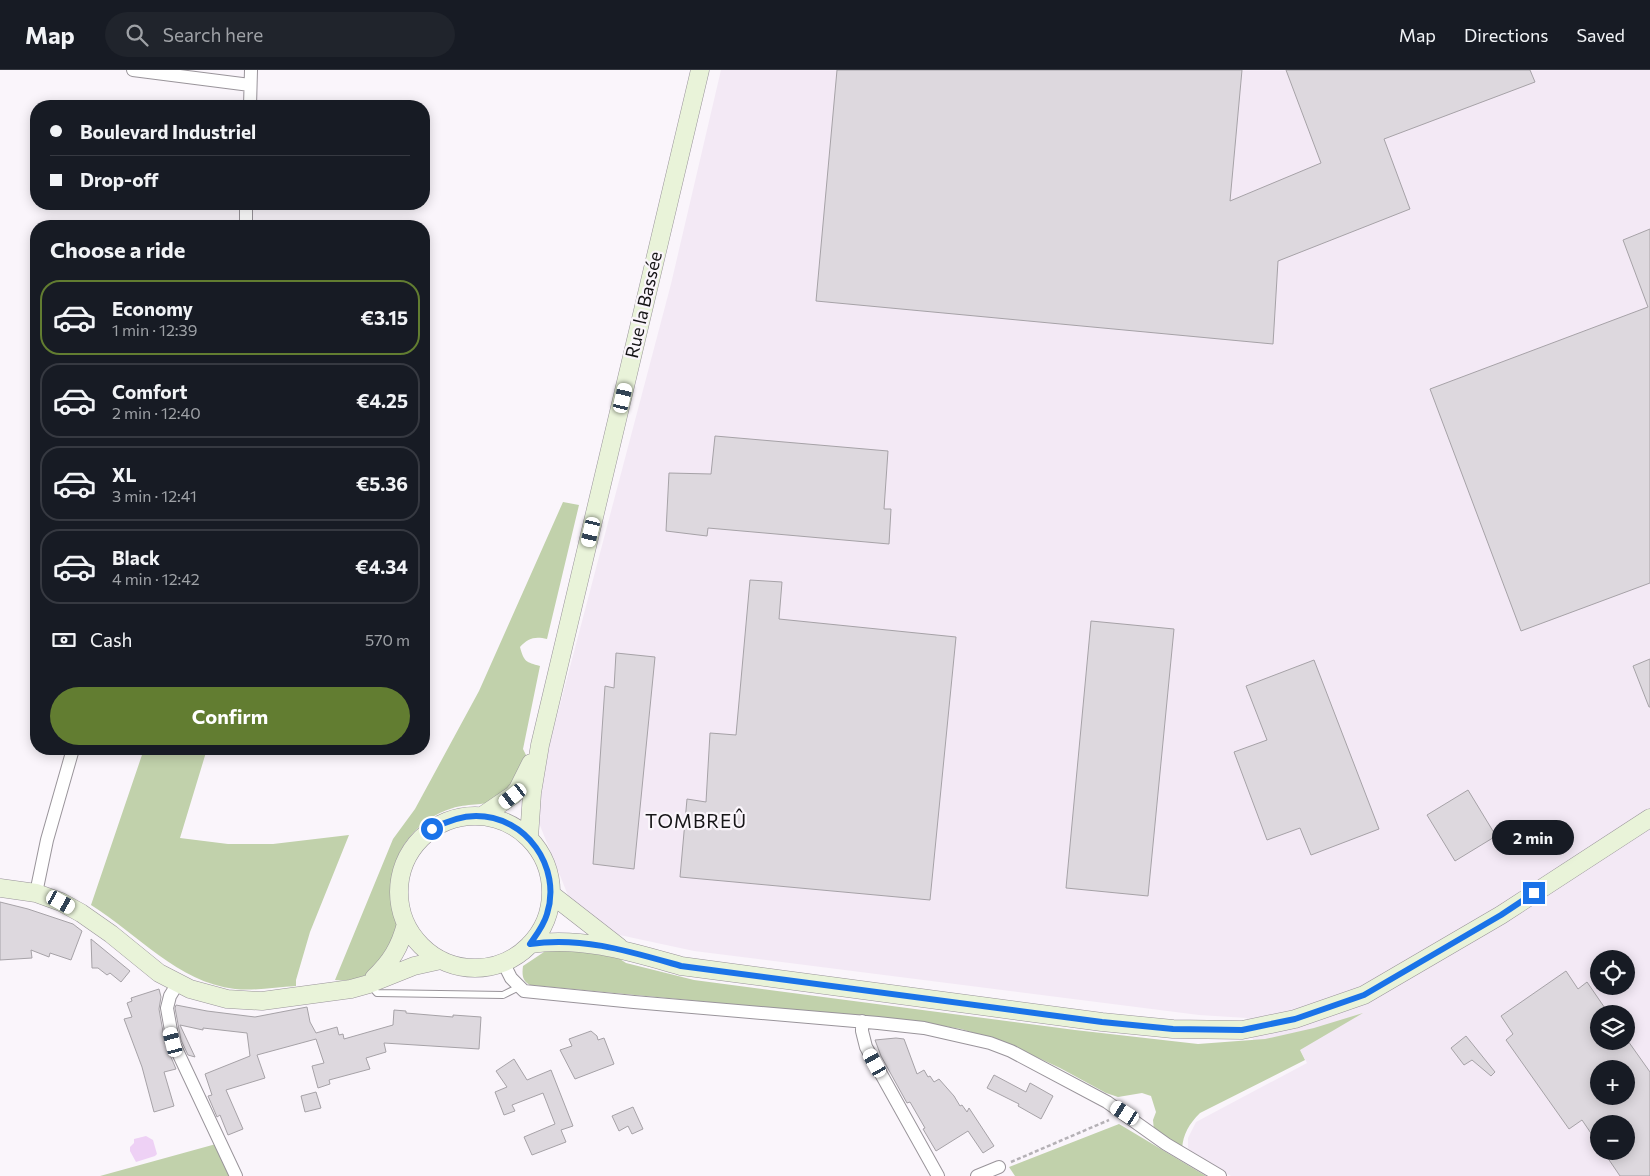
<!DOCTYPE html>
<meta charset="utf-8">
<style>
:root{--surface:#171b24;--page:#20242c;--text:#f1f3f6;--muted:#9ea1a6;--line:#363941;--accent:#627d31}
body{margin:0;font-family:Commissioner,sans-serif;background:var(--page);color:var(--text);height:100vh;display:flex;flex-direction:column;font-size:19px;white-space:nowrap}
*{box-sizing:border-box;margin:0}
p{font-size:16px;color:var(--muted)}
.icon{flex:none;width:28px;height:28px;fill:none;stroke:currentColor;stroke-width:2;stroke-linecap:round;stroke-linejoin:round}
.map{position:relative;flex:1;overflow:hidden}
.drawer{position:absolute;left:30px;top:150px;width:400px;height:535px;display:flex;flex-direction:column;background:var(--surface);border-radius:20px;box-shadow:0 2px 12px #0003}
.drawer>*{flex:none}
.hud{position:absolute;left:30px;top:30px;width:400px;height:110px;border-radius:20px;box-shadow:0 2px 12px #0003;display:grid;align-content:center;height:110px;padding:0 20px;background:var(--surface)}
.fabs{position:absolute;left:1590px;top:880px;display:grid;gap:10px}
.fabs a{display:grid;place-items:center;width:45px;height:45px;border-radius:50%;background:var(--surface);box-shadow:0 2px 12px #0003;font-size:25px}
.end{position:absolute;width:22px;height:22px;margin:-11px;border:6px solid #1a73e8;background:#fff;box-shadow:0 0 0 2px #fff}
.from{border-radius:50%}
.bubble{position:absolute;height:35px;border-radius:18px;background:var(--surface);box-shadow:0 2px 12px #0003;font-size:16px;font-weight:700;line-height:35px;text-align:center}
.car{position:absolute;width:15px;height:30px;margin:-15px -8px;border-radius:6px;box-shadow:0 0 4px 1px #0007;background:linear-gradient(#fff 24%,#345 0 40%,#fff 0 76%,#345 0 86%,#fff 0)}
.hud b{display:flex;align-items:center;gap:18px;height:48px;font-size:19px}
.hud b+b{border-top:1px solid var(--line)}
.hud i{width:12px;height:12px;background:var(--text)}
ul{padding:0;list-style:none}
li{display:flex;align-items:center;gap:15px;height:75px;margin:0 10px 8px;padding:0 10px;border:2px solid var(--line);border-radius:20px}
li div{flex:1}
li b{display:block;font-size:19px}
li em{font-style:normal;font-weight:700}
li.on{border-color:var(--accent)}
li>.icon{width:45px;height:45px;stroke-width:1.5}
h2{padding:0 20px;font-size:22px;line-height:60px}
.pay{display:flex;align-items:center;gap:12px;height:55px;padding:0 20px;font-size:19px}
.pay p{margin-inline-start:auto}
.primary-button{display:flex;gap:10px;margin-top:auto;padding:10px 20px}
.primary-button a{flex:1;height:58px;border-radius:30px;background:var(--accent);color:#fff;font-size:20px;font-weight:700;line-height:58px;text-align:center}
header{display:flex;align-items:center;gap:30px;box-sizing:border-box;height:70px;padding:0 25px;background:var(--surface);border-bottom:1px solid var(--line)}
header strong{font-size:24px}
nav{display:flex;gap:28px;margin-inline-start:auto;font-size:18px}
.search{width:350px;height:45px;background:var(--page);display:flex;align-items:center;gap:12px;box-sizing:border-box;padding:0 18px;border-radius:28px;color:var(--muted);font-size:19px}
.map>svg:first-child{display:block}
.built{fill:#f3e9f5;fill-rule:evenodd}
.green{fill:#c1d1ab}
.water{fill:#eed1f5}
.building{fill:#ddd8de;stroke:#a6a2a7;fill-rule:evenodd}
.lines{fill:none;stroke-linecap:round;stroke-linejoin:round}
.lane-casing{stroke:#99949a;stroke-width:8}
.street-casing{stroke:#99949a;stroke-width:14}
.secondary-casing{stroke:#99949a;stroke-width:19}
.path{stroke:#b5b1b6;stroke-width:2.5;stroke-dasharray:4 2.5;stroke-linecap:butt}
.lane{stroke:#fff;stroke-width:6}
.street{stroke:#fff;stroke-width:12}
.secondary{stroke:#e9f3d9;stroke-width:18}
.route{stroke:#1a73e8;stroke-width:6}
.labels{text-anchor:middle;stroke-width:4.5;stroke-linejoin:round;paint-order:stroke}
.street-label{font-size:18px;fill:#161517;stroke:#faf5fb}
.neighbourhood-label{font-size:19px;letter-spacing:1px;fill:#161517;stroke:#faf5fb}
</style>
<header>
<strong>Map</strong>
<div class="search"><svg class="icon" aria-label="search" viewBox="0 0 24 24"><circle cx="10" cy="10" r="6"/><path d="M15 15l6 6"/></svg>Search here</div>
<nav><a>Map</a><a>Directions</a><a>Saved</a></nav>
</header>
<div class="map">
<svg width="1650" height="1106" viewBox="0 0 1650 1106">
<rect width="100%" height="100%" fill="#faf5fb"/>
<path class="built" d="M721 0H1650V1106H1231L1198 1089 1188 1078V1068L1196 1052 1307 993 1300 980 1258 987 1247 948 1199 945 694 881 615 864 573 838 539 753 537 739V722L671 214ZM1599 889H1626V916H1599ZM1599 944H1626V971H1599ZM1599 999H1626V1026H1599ZM1599 1054H1626V1081H1599Z"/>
<path class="green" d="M563 432 579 435 547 569C535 566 528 568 520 577 524 592 526 592 540 596L523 679 526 685C519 704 519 709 503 724 501 726 497 730 495 731 486 735 464 734 453 738 414 749 387 788 391 828 392 838 396 849 398 858 388 878 380 904 355 909 348 910 342 911 335 910L393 769 415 739 479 621Z
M144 679H207L180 768 228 774H273L349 765 310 862 296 910V916C276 917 255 921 235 919 177 912 138 864 91 835Z
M556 878 614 885 626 893 694 910 1075 960 1198 974 1265 969 1314 958 1363 943 1300 980 1305 990 1200 1043C1189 1054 1183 1064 1182 1079L1154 1061 1153 1050 1156 1042 1151 1026 1142 1023 1118 1027 1106 1023 1060 998 1004 972 961 959 920 952 530 915C522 911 522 904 523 896L544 882Z
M1119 1054 1206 1106H1015L1009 1097Z
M216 1074 232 1106H100Z"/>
<path class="water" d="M146 1066 153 1070 157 1084 155 1086 136 1092 130 1081V1077L134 1073V1069Z"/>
<path class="building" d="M837 0H1242L1230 131 1321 93 1286 0H1530L1535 12 1384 69 1410 139 1278 191 1273 274 816 231Z
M1650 159V513L1521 561 1430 319 1648 237 1623 170Z
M715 366 888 381 884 439H891L889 474 708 458 707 466 666 461 669 403 711 404Z
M750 510 782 512 779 549 956 567 930 830 680 807 687 729 706 732 710 663 736 665Z
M1091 551 1174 559 1148 826 1066 818Z
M616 583 655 587 634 799 593 794 605 616 614 618Z
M1650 589V637H1649L1633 596Z
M1314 590 1379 759 1311 785 1300 758 1267 770 1234 682 1267 670 1246 616Z
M1468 720 1496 766 1455 791 1427 745Z
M0 832 28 839 73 854 82 861 71 890 50 883 49 887 31 880 32 888 0 890Z
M91 869 130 901 121 912 110 903 107 905 98 898H92Z
M1566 901 1578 919 1587 912 1609 944H1599V971H1628L1650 1002V1106H1620L1603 1081H1626V1054H1599V1075L1582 1050 1569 1059 1506 970 1513 964 1501 946ZM1599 999H1626V1026H1599Z
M159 919 161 927 159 939 165 973 176 999 164 1002 174 1036 154 1042 142 997 124 949 132 947 127 933 132 931 131 928Z
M176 935 207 941 255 947 307 937 310 952 316 963 337 957 339 965 343 964 344 969 393 955 394 940 406 941V943L453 947V945L481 947 479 979 384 973 386 982 366 988 370 999 329 1010 330 1014 318 1018 312 996 324 993 316 969 257 985 265 1008 226 1020 243 1059 228 1065 220 1045 217 1047 208 1026 212 1025 205 1004 250 986 247 963 203 958V960L180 955 195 987 188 985 181 970 175 938Z
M591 961 597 966 598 970 604 968 614 994 575 1009 560 980 572 976 569 969Z
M1466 966 1495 1002 1491 1006 1472 990 1464 995 1451 978Z
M896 968 904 969 917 1004 924 1000 928 1007 930 1006 934 1012 939 1009 954 1026 960 1036 962 1035 967 1042 969 1038 994 1076 983 1083 968 1061 936 1081 923 1059 925 1058 910 1032 907 1033 881 986 875 970Z
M514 989 527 1010 551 1000 573 1056 561 1060 566 1072 532 1085 524 1067 555 1054 543 1023 512 1035 515 1041 504 1045 495 1022 507 1017 496 1001Z
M994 1005 1026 1022 1030 1013 1053 1026 1041 1049 1018 1036 1019 1034 987 1018Z
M316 1022 321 1038 305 1042 301 1026Z
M633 1037 643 1059 632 1064 628 1056 619 1061 612 1046Z"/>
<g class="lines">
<g class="lane-casing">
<path id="lane" d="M370 915 377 923 503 925 519 917"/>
</g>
<g class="street-casing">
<path id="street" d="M133 0 250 15
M250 36 251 0
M246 156V134
M36 823 47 770 73 679
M503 892 511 908 524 921 634 932 878 953 924 958 990 973 1011 981 1107 1032 1166 1074 1220 1106
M178 913 170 926 167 938 173 972 236 1106
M862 951V961L866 977 938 1106
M977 1106 999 1097"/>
</g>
<g class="secondary-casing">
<path id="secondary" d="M482 746 513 725 518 719 531 693
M399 822a76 76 0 1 1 152 0a76 76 0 1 1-152 0Z
M529 768 532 723 540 675 700 0
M0 818 36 823 61 832 81 843 111 864 159 903 190 919 227 929 262 931 351 919 369 914 414 896 441 890
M551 824 619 877
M530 874C582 866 632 882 681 896L1102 952 1173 959 1242 960 1295 949 1364 925 1501 845 1650 748
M374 908C391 892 400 877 406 854"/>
</g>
<path class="path" d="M1011 1092 1109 1050"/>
<use href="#lane" class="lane"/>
<use href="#street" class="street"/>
<use href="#secondary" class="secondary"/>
</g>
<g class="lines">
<path class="route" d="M432 759C447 751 460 746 476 746 526 746 562 797 547 844 544 855 537 864 530 874 582 866 632 882 681 896L1102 952 1173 959 1242 960 1295 949 1364 925 1501 845 1534 823"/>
</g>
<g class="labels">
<g class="street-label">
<text transform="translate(644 235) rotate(-77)" y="6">Rue la Bassée</text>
</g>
<g class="neighbourhood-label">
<text x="696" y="758">TOMBREÛ</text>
</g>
</g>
</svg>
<div class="fabs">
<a><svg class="icon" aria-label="locate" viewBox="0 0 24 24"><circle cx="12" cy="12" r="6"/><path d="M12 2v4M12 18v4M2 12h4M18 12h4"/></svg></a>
<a><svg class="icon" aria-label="layers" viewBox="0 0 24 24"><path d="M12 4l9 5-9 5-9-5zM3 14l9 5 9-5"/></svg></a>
<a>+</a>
<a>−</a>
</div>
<i class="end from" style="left:432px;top:759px"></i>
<i class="end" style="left:1534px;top:823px"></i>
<div class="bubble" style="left:1492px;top:750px;width:82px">2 min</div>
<i class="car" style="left:623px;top:328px;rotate:13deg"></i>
<i class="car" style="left:591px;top:462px;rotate:193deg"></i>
<i class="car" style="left:513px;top:726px;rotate:232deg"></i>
<i class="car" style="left:61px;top:832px;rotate:119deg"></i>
<i class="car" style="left:173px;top:972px;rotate:345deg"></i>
<i class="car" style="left:875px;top:993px;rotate:331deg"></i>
<i class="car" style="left:1125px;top:1043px;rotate:302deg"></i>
<div class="hud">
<b><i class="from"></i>Boulevard Industriel</b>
<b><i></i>Drop-off</b>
</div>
<section class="drawer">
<h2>Choose a ride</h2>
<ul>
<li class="on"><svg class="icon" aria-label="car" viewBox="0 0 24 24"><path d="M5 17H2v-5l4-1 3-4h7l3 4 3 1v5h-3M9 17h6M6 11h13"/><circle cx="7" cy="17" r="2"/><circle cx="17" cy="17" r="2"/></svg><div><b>Economy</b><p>1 min · 12:39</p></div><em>€3.15</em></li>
<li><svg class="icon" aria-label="car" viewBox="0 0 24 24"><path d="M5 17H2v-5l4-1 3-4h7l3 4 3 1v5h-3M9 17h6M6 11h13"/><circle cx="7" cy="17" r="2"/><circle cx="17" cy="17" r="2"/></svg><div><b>Comfort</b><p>2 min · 12:40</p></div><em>€4.25</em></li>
<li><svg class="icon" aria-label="car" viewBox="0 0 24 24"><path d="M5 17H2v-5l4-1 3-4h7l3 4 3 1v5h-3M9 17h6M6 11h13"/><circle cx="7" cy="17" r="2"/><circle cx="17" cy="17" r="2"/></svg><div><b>XL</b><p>3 min · 12:41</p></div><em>€5.36</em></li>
<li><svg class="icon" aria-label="car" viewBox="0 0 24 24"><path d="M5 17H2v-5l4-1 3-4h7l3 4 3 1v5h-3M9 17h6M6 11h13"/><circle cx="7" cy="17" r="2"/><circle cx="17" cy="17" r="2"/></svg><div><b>Black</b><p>4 min · 12:42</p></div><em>€4.34</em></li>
</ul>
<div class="pay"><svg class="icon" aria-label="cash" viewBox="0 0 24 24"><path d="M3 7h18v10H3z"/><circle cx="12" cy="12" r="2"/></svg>Cash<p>570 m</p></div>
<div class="primary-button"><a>Confirm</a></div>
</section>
</div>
